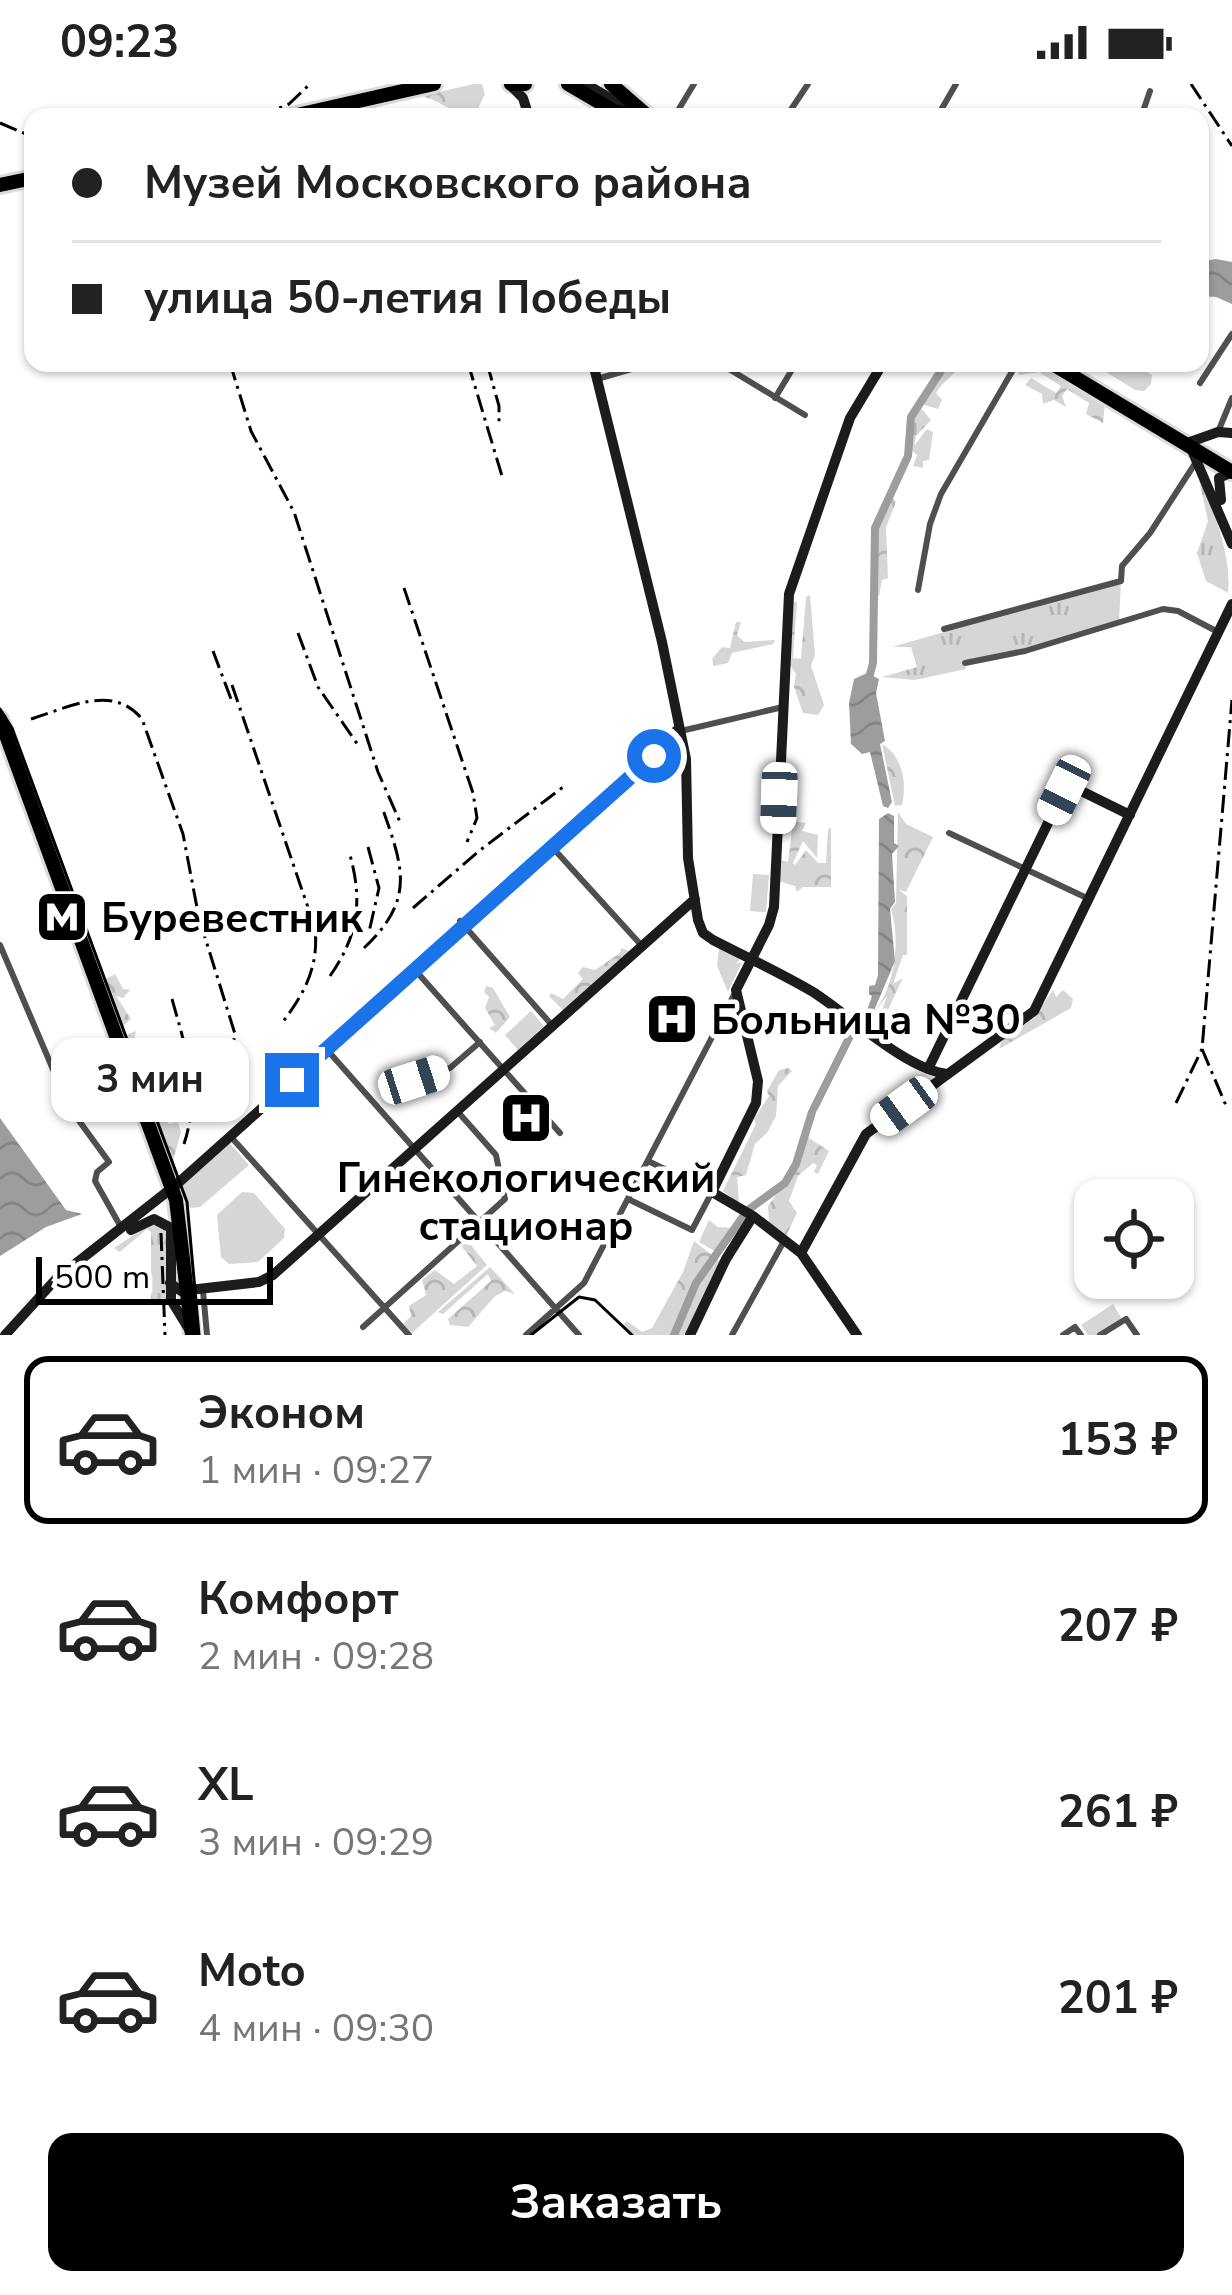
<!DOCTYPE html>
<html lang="ru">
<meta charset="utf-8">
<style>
:root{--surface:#fff;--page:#f6f6f6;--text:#222;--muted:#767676;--line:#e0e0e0;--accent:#000}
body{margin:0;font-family:"Nunito Sans",sans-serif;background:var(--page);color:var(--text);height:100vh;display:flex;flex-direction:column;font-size:45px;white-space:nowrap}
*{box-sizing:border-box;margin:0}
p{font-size:39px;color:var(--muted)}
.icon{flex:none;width:66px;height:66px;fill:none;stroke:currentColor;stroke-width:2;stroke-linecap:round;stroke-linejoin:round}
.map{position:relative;height:1251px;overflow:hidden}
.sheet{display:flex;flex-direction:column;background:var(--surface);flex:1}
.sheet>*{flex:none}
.guide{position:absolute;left:24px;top:24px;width:1185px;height:264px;border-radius:24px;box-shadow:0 3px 9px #0004;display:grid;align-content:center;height:264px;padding:0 48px;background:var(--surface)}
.fabs{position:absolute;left:1074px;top:1095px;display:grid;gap:24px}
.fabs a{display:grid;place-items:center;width:120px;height:120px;border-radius:24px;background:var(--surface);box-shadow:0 3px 9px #0004;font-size:60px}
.scale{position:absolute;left:36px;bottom:30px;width:237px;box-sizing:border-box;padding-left:12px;border:6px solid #000;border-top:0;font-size:33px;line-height:42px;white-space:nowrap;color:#000;-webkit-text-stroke:9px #fff;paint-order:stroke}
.end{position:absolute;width:54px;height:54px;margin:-27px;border:15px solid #1a73e8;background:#fff;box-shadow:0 0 0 6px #fff}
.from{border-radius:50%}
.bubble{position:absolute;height:84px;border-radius:24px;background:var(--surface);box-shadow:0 3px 9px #0004;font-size:39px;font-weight:700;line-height:84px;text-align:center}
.car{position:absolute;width:36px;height:72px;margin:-36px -18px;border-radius:15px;box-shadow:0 0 9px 3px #0007;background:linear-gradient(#fff 24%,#345 0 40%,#fff 0 76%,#345 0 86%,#fff 0)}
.guide b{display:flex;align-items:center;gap:42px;height:114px;font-size:45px}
.guide b+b{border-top:3px solid var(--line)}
.guide i{width:30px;height:30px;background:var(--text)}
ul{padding:21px 0 0;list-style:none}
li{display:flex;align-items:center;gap:36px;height:168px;margin:0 24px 18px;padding:0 24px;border:6px solid transparent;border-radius:24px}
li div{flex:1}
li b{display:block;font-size:45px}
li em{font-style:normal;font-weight:700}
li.current{border-color:var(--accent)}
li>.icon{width:108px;height:108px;stroke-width:1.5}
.action{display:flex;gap:24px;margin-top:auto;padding:24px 48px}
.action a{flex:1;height:138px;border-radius:24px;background:var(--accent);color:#fff;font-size:48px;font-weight:700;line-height:138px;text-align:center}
.status{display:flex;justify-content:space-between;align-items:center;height:84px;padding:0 60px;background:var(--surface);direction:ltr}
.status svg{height:33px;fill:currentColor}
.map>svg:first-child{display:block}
.grass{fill:url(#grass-tufts)}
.forest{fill:url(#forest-crowns)}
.park{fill:#d6d6d6}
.water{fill:url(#water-waves)}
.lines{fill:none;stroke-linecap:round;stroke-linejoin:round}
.river{stroke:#9d9d9d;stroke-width:8}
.primary-casing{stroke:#dbdbdb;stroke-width:20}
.street{stroke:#4f4f4f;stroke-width:6}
.secondary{stroke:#1c1c1c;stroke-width:10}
.primary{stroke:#000;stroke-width:14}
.tram{stroke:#000;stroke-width:3}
.rail{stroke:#000;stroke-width:3;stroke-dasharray:18 6 3 6;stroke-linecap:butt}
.route{stroke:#1a73e8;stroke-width:15}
.labels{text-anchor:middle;stroke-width:9;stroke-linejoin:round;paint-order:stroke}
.poi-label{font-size:42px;font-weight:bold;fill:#000;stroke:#fff;text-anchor:start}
</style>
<div class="status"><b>09:23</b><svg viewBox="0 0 49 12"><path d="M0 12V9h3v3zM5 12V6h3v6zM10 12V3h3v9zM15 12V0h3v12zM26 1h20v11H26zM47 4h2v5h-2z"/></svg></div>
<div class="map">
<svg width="1232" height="1251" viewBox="0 0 1232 1251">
<defs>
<pattern id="grass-tufts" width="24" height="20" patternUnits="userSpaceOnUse" patternTransform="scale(3)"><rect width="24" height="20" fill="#d6d6d6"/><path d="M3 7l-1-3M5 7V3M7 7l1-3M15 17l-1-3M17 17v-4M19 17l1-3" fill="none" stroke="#b6b6b6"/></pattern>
<pattern id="forest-crowns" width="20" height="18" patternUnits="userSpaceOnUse" patternTransform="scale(3)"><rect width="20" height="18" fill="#d6d6d6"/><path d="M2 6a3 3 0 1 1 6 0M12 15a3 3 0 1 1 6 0" fill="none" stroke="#b6b6b6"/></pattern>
<pattern id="water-waves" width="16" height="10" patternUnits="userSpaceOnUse" patternTransform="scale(3)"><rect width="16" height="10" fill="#9d9d9d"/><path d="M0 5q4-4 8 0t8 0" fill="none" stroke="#858585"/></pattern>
</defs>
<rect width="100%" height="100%" fill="#fff"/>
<path class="grass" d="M948 279H962C955 291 944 296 936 309L942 316 938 325 921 320Z
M919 322 931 336 916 352 914 362 927 345 933 348 929 376 923 377V384L913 382 917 371 911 366 913 335Z
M1196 382C1211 418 1232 470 1228 509L1206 497 1197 469 1208 437Z
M1121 497 1119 539 965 580 966 585 915 596 882 593 917 583 911 563H892Z
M719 864 740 875 736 880 742 878 728 908 717 882Z
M709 1136 718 1143 733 1144 716 1168 699 1158Z
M152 1139 168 1148 169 1220 151 1221V1148L147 1145 120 1168 114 1164Z"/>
<path class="forest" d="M474 0H482L485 10 474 33C456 31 437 15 421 12Z
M1022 279H1039L1105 319 1103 339 1086 330 1089 319 1067 305 1062 312 1066 323 1054 316 1043 320 1042 310 1025 301 1031 294 1056 309 1061 302 1039 288 1019 291 1016 283Z
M1092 279H1132L1152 291 1151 300 1144 307 1135 306Z
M892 412 896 418 886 443 888 494 882 496 879 512H875L877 444Z
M810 511 815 571 811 582 824 621 818 631 803 629 794 603 796 590 788 578 790 517 797 518 793 574 801 575 806 513Z
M736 538H741L737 551 744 558 775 556 773 560 732 569 728 579 714 582 712 575 722 563 730 564Z
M882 660C903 672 907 700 902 721L895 722Z
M898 728 906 740 933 753 906 808 899 806 907 812V871H903L893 900 903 894 886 930 882 926 887 912 864 942 862 939C894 917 902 860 891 825L896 819Z
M790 737 806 739 802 747 818 751 817 774 803 757 793 779 795 781 806 766 818 779H826L828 745 831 744V803H803L797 808 795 802 778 797 779 744 783 746 781 776 788 778 792 745 784 743Z
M621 864 631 868 564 927 549 912 551 909 563 915 583 895 578 889 583 883 595 886 620 869Z
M115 890 123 905 130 906 123 914 116 912 131 935 122 943 126 951 136 947 133 962 144 970V985L156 1002 147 1013 104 896Z
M486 902 493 904 510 933 496 949 489 944 495 941 485 924 489 913 484 908Z
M1053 906 1056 913 1063 906 1073 915 1071 924 999 965 1002 956 1034 934Z
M788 984 792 987 778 1002 776 1032 767 1049 755 1060 746 1091 737 1093 739 1119 723 1107 756 1040 754 1035 769 1012 767 1007 779 986Z
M157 1014 160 1015 158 1028 164 1030 169 1040 178 1038 181 1048 173 1077 148 1018Z
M806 1052 829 1067 818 1090 814 1088 817 1081 813 1079 798 1092 789 1117 797 1129 786 1152 769 1139 768 1122 798 1081Z
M694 1157 721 1178 685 1251H633L623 1241 627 1237 642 1248 652 1244 683 1188Z
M464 1160 471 1161 487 1181 412 1249 403 1240 411 1232 409 1222 426 1211 422 1196 435 1186 454 1200 477 1182 462 1163Z
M490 1183 515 1210 505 1207 495 1212 468 1243 450 1241 448 1235 491 1197 488 1190 443 1230 438 1228Z"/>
<path class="park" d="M753 790 769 791 766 828 750 827Z
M531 927 544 942 518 966 505 951Z
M228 1057 249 1081 200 1123 190 1124 182 1102Z
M242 1108 254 1109 285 1145 284 1154 258 1178 229 1180 221 1173 217 1131Z
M1113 1220 1122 1235 1097 1251H1088L1081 1241Z"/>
<path class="water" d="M1216 175 1232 178V220L1216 213 1200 212V178Z
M867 589 879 595 876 609 885 657 880 660 892 718 888 724 883 722 870 668 862 670 851 660 849 619 854 595Z
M888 729 894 732V759L899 762 892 770 895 818 890 825 895 877 873 929 865 932 872 912 869 910V902L875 901 878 891 879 735Z
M0 1034 66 1126 82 1130 46 1143 0 1172Z"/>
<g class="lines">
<path class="river" d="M869 594 873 579 875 444 908 372 911 333 946 279
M814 1024 854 944
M748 1126 785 1099 796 1080 812 1028
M674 1251 696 1199 744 1131"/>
<g class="primary-casing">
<path id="primary" d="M511 0H525
M568 0 614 27 638 33
M611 0 649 33
M288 33 434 0
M0 101 33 94
M1051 279 1232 388
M0 635 176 1116 192 1251"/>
</g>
<path class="street" d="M674 33 694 0
M786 33 808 0
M937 33 956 0
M1141 33 1150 7
M719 279 805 331
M597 295 652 279
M1200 299 1232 250
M775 314 796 279
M1218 348 1232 314
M918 506 930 440 941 410 1017 279
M944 545 1121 497 1122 482 1150 449 1196 378
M965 579 1025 567 1163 525 1178 527 1218 548
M681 647 783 623
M949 749 1089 815
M552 763 642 862
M460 837 551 940
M0 861 69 1023 109 1078 97 1088 95 1097 122 1145
M415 886 560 1049
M329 968 579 1251
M402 1000 450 984 480 958
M231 1053 409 1251
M628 1115 692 1146 712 1108 648 1077
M203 1207 207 1251
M363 1243 505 1115 496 1071 458 1028
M526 1251 584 1199 735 909
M732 1251 784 1157
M1063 1251 1075 1243 1081 1251
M1100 1251 1126 1235 1137 1251"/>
<path class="secondary" d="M509 0 523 14 529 33
M586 0 635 29
M593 279 662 558 686 675 688 774 698 836 703 849 713 856C746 873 781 889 813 908 848 930 906 986 948 990
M1190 358 1218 348 1232 349
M1191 364 1232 460
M1221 416 1219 394 1232 388
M928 985 1067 700 1130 731
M131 1146 154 1135 171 1144V1216L190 1247
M801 1169 866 1050 1034 927 1232 520
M170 1199 181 1207 259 1198 273 1191 695 815
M5 1251 56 1195 177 1100 660 668 676 647
M690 1251 726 1175 753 1132
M857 1251 801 1169 753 1132 712 1108 756 1019 758 997 736 906 769 841 774 823 789 510 850 334 883 279"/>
<use href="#primary" class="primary"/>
<path class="tram" d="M0 625 12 644 187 1118 199 1251
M531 1251 579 1213 595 1216 632 1251"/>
<path class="rail" d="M1191 0 1232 62
M257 33 289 20 310 0
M0 39 33 53
M230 279 251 347 294 428 378 688 400 738
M468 279 502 392
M487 279 499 322V343
M404 504 473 709 477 734 467 758
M298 549 318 603 358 661
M213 567 231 615
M232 601 315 844C319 882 305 909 282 939
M31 635C67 624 113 599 142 635L183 750 199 834 235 950 229 983 217 1003
M368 763 379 804 369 848
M413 824 479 767 567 700
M364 864C416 815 403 783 382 723
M330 892C358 852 363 818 350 771
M172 915C186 965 201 1009 184 1060
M1202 965 1227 1024
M1176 1019 1202 965 1232 616
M161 1149 165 1251"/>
</g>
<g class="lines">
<path class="route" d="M292 996 654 672"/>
</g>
<defs>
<g id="metro-square" transform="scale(2.7)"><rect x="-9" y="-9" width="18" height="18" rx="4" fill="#000" stroke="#fff"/><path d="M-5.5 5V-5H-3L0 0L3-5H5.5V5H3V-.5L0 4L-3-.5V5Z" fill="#fff"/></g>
<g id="hospital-square" transform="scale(2.7)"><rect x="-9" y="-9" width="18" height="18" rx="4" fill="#000" stroke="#fff"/><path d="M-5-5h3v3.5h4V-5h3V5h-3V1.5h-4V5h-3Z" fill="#fff"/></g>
</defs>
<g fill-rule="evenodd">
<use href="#metro-square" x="62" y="833"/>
<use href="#hospital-square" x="672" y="935"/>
<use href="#hospital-square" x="526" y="1034"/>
</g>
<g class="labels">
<g class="poi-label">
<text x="101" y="848">Буревестник</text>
<text x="711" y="950">Больница №30</text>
<text x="526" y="1108" text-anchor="middle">Гинекологический<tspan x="526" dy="48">стационар</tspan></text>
</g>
</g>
</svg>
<div class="fabs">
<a><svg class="icon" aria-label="locate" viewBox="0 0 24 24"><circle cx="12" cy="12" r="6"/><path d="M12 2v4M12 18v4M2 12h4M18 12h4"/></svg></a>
</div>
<div class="scale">500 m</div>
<i class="end from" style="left:654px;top:672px"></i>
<i class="end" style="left:292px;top:996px"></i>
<div class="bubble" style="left:51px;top:954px;width:198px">3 мин</div>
<i class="car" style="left:1064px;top:706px;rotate:206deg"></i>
<i class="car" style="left:779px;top:714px;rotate:182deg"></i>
<i class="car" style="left:414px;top:996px;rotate:72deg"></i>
<i class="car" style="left:904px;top:1022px;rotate:234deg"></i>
<div class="guide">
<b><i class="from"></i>Музей Московского района</b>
<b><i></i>улица 50-летия Победы</b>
</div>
</div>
<section class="sheet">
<ul>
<li class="current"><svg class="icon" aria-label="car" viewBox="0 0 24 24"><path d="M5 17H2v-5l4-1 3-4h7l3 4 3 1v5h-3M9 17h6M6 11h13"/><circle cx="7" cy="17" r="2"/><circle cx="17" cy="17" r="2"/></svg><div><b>Эконом</b><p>1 мин · 09:27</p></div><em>153 ₽</em></li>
<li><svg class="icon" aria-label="car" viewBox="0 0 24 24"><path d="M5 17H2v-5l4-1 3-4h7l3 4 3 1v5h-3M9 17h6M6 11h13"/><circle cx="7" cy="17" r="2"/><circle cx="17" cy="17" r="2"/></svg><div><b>Комфорт</b><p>2 мин · 09:28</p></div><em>207 ₽</em></li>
<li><svg class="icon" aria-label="car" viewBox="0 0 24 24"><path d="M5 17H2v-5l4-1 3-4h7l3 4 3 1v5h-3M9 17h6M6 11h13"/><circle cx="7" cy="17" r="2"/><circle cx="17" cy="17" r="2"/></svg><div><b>XL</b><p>3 мин · 09:29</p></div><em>261 ₽</em></li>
<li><svg class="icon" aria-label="car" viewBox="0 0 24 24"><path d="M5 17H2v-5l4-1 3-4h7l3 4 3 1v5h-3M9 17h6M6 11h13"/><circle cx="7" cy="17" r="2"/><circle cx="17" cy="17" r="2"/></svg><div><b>Moto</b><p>4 мин · 09:30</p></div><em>201 ₽</em></li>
</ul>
<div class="action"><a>Заказать</a></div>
</section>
